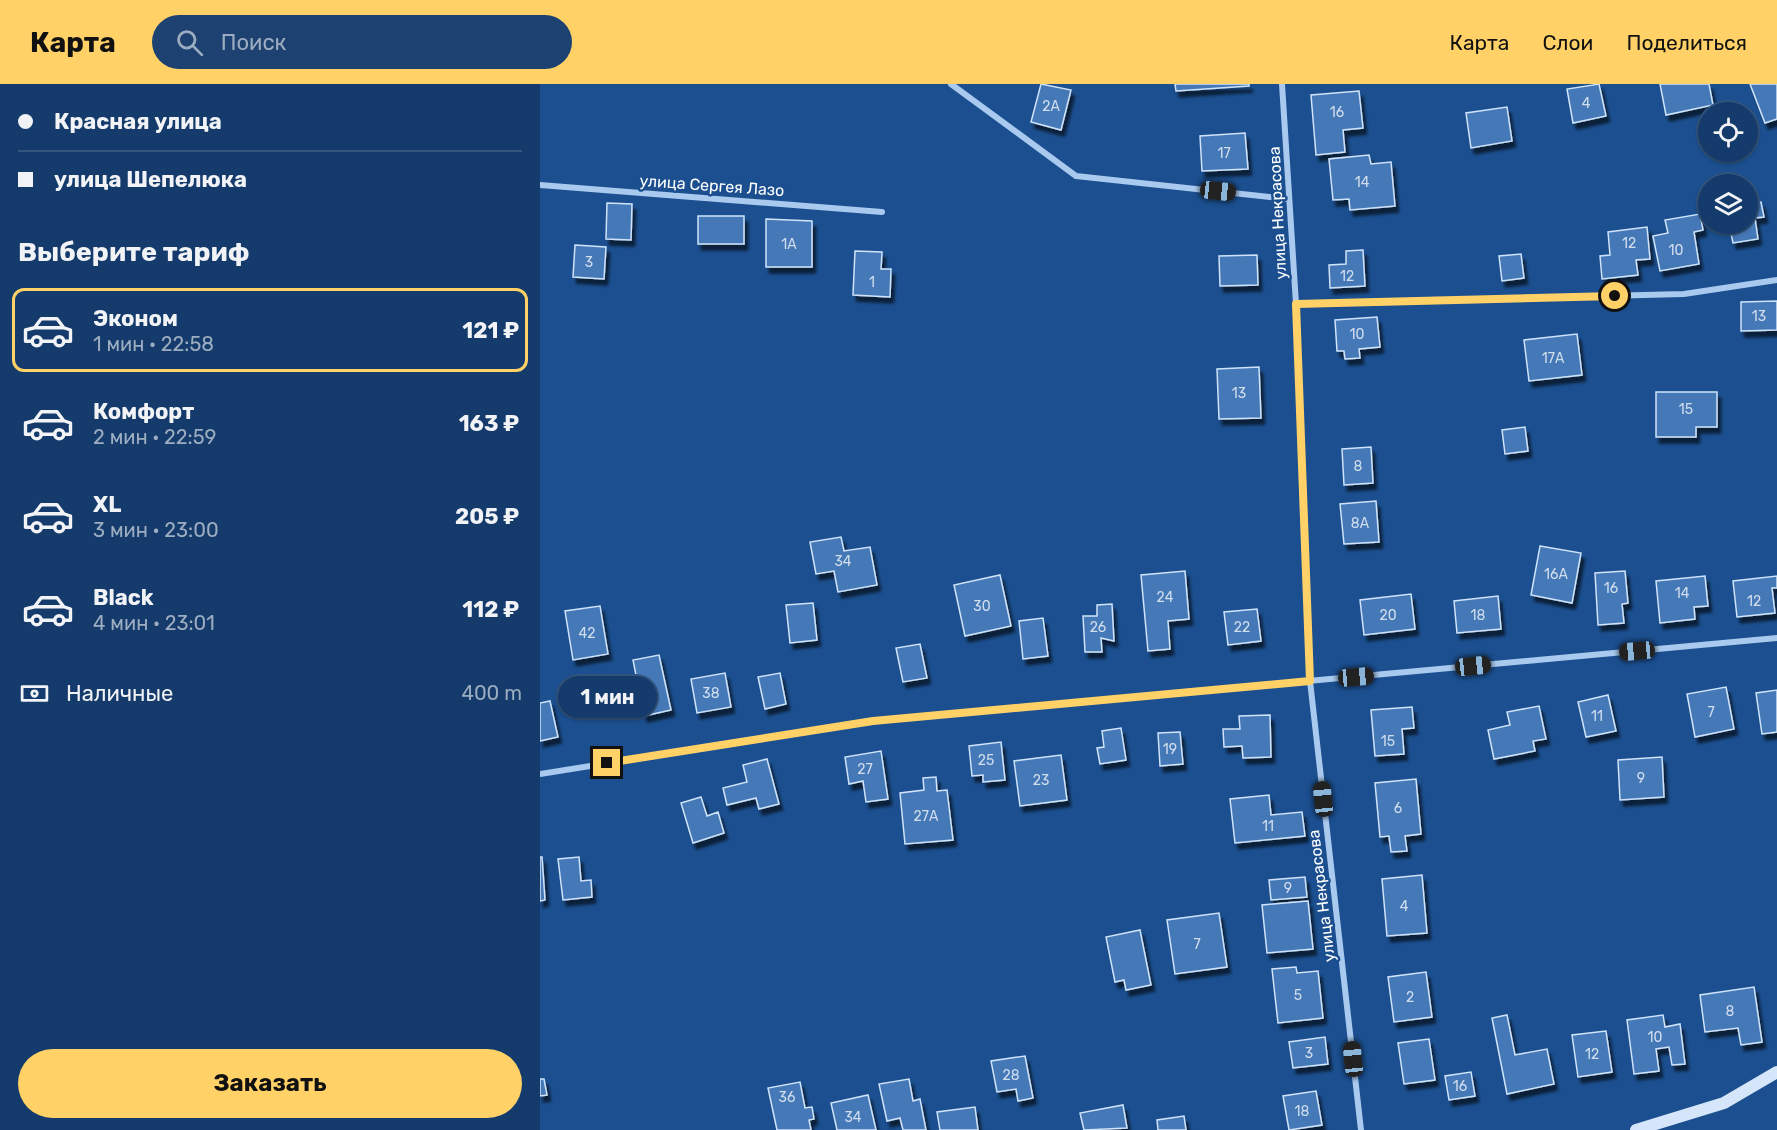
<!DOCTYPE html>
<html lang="ru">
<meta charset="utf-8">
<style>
:root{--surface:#143b6b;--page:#1d4271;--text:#f1f3f6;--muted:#9dadc1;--line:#33557e;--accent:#ffd166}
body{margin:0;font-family:Rubik,sans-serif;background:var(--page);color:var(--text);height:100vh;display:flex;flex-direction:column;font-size:22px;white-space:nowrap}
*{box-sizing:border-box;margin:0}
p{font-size:20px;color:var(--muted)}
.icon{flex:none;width:33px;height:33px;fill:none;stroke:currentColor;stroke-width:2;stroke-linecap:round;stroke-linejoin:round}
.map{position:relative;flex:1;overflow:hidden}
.panel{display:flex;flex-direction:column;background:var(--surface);width:540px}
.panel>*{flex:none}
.top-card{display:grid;align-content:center;height:132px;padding:0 18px;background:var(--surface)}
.controls{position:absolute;left:1158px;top:18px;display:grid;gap:12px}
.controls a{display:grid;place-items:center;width:60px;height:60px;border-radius:50%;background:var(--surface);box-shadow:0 2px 4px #0004,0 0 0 2px var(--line);font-size:30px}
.end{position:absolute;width:27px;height:27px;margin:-14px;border:8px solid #ffd166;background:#111;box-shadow:0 0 0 3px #111}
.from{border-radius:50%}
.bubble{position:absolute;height:42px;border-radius:21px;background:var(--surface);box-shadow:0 2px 4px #0004,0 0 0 2px var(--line);font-size:20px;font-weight:700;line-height:42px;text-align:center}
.car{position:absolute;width:18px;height:36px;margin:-18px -9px;border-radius:8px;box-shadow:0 0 4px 2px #0007;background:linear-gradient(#222 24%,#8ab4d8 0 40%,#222 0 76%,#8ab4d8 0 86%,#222 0)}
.top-card b{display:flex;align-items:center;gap:21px;height:57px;font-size:22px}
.top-card b+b{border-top:2px solid var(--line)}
.top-card i{width:15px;height:15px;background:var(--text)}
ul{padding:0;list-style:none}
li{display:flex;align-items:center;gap:18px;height:84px;margin:0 12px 9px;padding:0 6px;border:3px solid transparent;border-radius:12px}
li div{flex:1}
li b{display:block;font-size:22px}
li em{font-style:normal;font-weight:700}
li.current{border-color:var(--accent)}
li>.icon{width:54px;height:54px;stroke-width:1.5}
h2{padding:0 18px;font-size:27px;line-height:72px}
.pay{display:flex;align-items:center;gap:15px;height:66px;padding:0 18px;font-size:22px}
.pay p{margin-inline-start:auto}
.primary-button{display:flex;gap:12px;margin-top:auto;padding:12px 18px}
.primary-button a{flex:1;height:69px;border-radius:36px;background:var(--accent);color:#111;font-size:24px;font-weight:700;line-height:69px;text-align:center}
header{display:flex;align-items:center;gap:36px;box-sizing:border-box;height:84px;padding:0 30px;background:var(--accent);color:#111}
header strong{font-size:28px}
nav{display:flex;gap:33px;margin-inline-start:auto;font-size:21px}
.search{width:420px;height:54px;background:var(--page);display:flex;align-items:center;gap:15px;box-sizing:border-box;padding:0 21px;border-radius:33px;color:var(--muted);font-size:22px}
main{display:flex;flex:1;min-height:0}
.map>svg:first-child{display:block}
.building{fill:#4478b7;stroke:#cfe3fa;stroke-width:1.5;filter:url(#shadow)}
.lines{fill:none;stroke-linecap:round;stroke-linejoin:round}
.street{stroke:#a9c9ee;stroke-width:6}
.secondary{stroke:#d6e6fa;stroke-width:12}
.route{stroke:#ffd166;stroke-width:8}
.labels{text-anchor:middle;stroke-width:5;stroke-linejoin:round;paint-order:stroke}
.number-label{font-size:14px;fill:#d0dded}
.street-label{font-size:16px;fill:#fff;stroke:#1b4f8f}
</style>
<header>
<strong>Карта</strong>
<div class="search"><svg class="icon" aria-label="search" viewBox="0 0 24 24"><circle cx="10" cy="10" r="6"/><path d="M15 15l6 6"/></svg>Поиск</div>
<nav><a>Карта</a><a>Слои</a><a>Поделиться</a></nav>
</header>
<main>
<section class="panel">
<div class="top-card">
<b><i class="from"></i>Красная улица</b>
<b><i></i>улица Шепелюка</b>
</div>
<h2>Выберите тариф</h2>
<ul>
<li class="current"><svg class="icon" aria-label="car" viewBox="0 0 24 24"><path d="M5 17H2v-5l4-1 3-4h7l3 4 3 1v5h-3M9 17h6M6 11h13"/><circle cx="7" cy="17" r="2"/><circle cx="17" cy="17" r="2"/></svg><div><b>Эконом</b><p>1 мин · 22:58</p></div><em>121 ₽</em></li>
<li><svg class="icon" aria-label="car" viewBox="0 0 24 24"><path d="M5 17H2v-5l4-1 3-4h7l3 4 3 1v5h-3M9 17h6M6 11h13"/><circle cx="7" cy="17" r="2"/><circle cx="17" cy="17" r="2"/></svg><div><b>Комфорт</b><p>2 мин · 22:59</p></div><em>163 ₽</em></li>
<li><svg class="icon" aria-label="car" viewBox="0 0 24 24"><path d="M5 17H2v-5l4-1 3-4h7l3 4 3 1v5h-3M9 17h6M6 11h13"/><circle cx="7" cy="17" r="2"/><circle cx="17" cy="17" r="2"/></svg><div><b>XL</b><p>3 мин · 23:00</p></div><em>205 ₽</em></li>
<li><svg class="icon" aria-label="car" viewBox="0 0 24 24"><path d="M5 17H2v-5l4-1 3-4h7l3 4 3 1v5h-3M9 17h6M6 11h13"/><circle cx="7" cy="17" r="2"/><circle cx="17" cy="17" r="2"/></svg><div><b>Black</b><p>4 мин · 23:01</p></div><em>112 ₽</em></li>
</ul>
<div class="pay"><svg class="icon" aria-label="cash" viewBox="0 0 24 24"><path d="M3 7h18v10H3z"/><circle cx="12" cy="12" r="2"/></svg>Наличные<p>400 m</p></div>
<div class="primary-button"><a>Заказать</a></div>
</section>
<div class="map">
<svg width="1237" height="1046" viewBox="0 0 1237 1046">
<defs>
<filter id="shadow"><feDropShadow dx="3.5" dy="6" stdDeviation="1.5" flood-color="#0009"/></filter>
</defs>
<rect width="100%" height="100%" fill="#1b4f8f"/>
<path class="building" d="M501 0 531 6 521 46 491 38Z
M635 0H709V2L636 7Z
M1059 0 1066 32 1033 39 1027 5Z
M1120 0H1169L1173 21 1126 31Z
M1210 0H1237V35L1225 39Z
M819 7 823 44 803 46 805 68 776 71 771 11Z
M967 23 972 57 931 64 926 29Z
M705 49 708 85 662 87 660 52Z
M829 71 831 80 851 78 855 122 810 126 809 115 793 116 789 75Z
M1208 107H1211L1213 119 1221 118 1224 133 1215 134 1218 155 1193 159 1189 140H1208Z
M67 119 92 120 91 156 66 155Z
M1160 130 1163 146 1154 148 1159 180 1120 187 1113 152 1128 149 1125 136Z
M158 132H204V160H158Z
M226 135 272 137V183H226Z
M1107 143 1110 175 1096 176 1098 191 1062 195 1060 172 1070 171 1068 148Z
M35 161 66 163 64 195 33 193Z
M823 166 825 202 790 204 789 181 806 180V167Z
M315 167 342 168 341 185H351L350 213 313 211Z
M981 170 984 194 962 197 959 172Z
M717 171 718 201 680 202 679 172Z
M1237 217V246L1201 247V218Z
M837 233 840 263 819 265 820 274 805 275 804 267H797L795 236Z
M1037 250 1042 291 989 297 984 256Z
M719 283 721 334 679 335 677 285Z
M1116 308H1177V343H1156V353H1116Z
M985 343 988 367 965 370 962 346Z
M831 363 833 399 804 401 802 365Z
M836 417 839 458 804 460 800 420Z
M301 453 304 467 330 463 337 501 298 508 294 487 276 490 270 458Z
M1000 462 1041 469 1032 519 991 511Z
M645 487 649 535 628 537 630 565 608 567 601 491Z
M1085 487 1088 519 1082 520 1084 539 1058 541 1055 489Z
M460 491 471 542 425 552 414 501Z
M1165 492 1168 522 1154 523 1155 535 1120 539 1116 497Z
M1237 492V504H1232L1235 529 1197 533 1193 497Z
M871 510 875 545 824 551 820 516Z
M958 512 961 545 917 549 914 517Z
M273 519 277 556 250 559 246 521Z
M572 520 574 557 561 554 562 568H545L543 532H557V521Z
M60 522 68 570 33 576 25 527Z
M717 525 721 557 688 561 684 528Z
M503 534 508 572 483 575 479 537Z
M380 560 387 594 363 598 356 564Z
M119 571 131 626 104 632 93 576Z
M185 589 191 623 157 629 151 595Z
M240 589 246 620 225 625 218 593Z
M1186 603 1194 645 1155 653 1147 610Z
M1237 606V648L1222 650 1216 609Z
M1068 611 1076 647 1046 653 1038 618Z
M10 617 18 653 0 657V619Z
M999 622 1006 655 993 657 995 667 954 675 948 646 970 641 967 628Z
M872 623 874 644 862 645 864 670 835 672 831 626Z
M730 631 731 673 703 674 702 662 684 663 683 645H700L699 632Z
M581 644 586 676 560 680 557 664 564 663 562 647Z
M640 648 643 680 620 682 618 649Z
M461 658 465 696 443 698V691L432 692 429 662Z
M341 667 348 715 326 718 323 697 309 700 305 673Z
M521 671 527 716 480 722 474 677Z
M1122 673 1124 713 1080 716 1078 676Z
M227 675 239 720 219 725 216 714 187 721 183 704 207 698 203 681Z
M396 693 397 707 407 706 413 756 365 760 360 709 384 706 383 694Z
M876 695 881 750 865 752 867 767 851 768 849 752 840 753 835 699Z
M729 711 731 731 762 728 765 752 695 759 690 715Z
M161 713 167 732 178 728 184 749 153 759 141 719Z
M0 773H2L5 816 0 817Z
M39 773 41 797 51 796 52 813 23 816 18 775Z
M882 791 887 849 847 852 842 795Z
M765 793 767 813 731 816 729 796Z
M768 817 773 865 727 869 722 821Z
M679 829 687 883 635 890 627 836Z
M600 846 611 901 586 906 584 896 575 898 566 853Z
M756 883 757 889 778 887 783 934 738 939 732 885Z
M886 888 892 933 854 938 848 893Z
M1214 903 1222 958 1201 961 1198 944 1165 948 1160 911Z
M967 931 975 971 1007 965 1014 1000 967 1010 952 934Z
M1123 931 1125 943 1140 940 1145 980 1132 981 1129 963 1116 965 1119 987 1094 990 1087 936Z
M1066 947 1072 988 1038 993 1032 951Z
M785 953 788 980 753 984 749 958Z
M889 955 895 996 864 1000 858 959Z
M485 972 493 1014 478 1017 476 1005 457 1008 451 977Z
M931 988 935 1012 909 1016 905 992Z
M0 995H4L7 1011 0 1012Z
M369 995 373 1017 380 1015 386 1046H363L360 1034 347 1037 339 1000Z
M260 998 265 1024 272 1023 274 1035 269 1036 271 1046H237L228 1004Z
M776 1007 782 1041 749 1046 743 1012Z
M328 1011 336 1046H297L291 1019Z
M583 1021 587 1044 544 1046 540 1029Z
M435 1023 438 1046H400L397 1028Z
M644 1032 646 1046H618L617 1036Z"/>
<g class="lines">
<path class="street" d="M411 0 536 92 749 115
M742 0 756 220 770 597 821 1046
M0 101 342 128
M756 220 1144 210 1237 196
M0 690 333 637 1237 554"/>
<path class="secondary" d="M1096 1046 1184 1019 1237 988"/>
</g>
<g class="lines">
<path class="route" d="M67 679 333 637 770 597 756 220 1075 212"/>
</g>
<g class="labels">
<g class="number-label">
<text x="1046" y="24">4</text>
<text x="511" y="27">2А</text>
<text x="797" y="33">16</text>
<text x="684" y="74">17</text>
<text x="822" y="103">14</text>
<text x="1089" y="164">12</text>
<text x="249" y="165">1А</text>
<text x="1136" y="171">10</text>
<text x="49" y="183">3</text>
<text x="807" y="197">12</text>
<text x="332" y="203">1</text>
<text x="1219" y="237">13</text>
<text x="817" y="255">10</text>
<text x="1013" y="279">17А</text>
<text x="699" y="314">13</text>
<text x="1146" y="330">15</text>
<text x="818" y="387">8</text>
<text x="820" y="444">8А</text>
<text x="303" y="482">34</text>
<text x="1016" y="495">16А</text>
<text x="1071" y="509">16</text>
<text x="1142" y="514">14</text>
<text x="625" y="518">24</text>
<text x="1214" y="522">12</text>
<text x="442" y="527">30</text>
<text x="848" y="536">20</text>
<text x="938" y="536">18</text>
<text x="558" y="548">26</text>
<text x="702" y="548">22</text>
<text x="47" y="554">42</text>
<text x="171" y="614">38</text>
<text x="1171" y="633">7</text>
<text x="1057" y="637">11</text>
<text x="848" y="662">15</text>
<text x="630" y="670">19</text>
<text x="446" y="681">25</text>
<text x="325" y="690">27</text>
<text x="1101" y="699">9</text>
<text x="501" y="701">23</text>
<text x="858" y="729">6</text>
<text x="386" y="737">27А</text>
<text x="728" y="747">11</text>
<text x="748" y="809">9</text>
<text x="864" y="827">4</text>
<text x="657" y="865">7</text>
<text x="758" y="916">5</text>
<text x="870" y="918">2</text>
<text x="1190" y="932">8</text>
<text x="1115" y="958">10</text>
<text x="769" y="974">3</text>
<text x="1052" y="975">12</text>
<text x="471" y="996">28</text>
<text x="920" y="1007">16</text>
<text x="247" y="1018">36</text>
<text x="762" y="1032">18</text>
<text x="313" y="1038">34</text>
</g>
<g class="street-label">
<text transform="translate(172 101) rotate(4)" y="6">улица Сергея Лазо</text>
<text transform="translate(737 129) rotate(-93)" y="6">улица Некрасова</text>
<text transform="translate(781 812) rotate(-97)" y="6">улица Некрасова</text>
</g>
</g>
</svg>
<div class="controls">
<a><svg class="icon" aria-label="locate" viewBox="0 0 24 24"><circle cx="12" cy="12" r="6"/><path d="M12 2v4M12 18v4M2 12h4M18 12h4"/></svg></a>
<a><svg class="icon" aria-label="layers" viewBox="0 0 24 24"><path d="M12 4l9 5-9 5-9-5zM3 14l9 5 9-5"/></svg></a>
</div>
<i class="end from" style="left:1075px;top:212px"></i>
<i class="end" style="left:67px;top:679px"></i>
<div class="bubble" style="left:18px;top:592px;width:99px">1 мин</div>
<i class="car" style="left:678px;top:107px;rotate:96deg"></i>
<i class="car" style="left:1097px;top:567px;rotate:265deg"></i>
<i class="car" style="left:933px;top:582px;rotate:84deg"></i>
<i class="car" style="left:816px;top:593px;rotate:85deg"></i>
<i class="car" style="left:783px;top:715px;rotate:354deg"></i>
<i class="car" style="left:813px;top:975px;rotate:354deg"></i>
</div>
</main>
